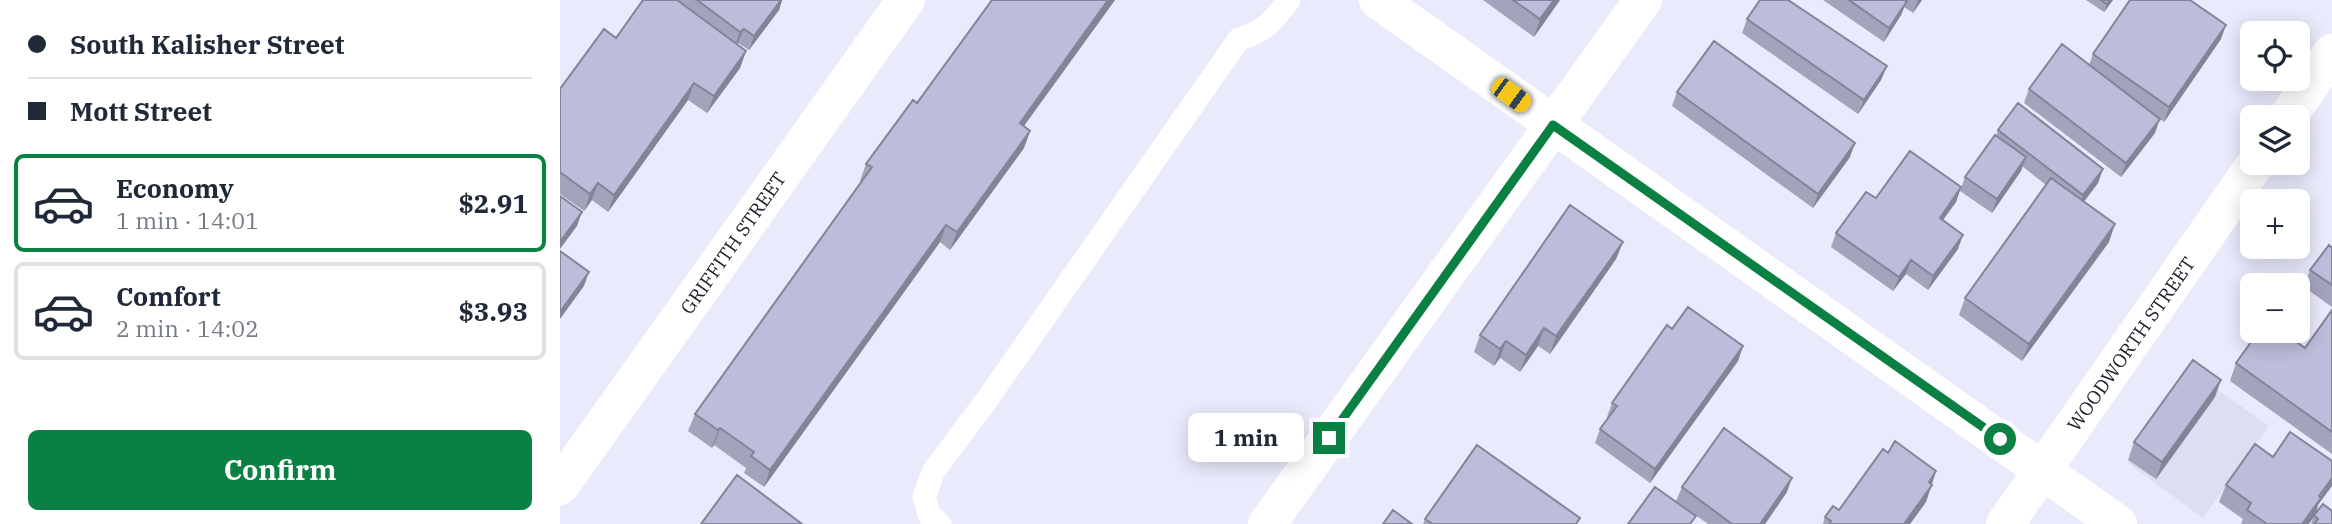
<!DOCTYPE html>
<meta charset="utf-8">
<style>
:root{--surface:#fff;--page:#f6f6f7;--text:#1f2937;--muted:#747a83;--line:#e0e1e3;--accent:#0b8043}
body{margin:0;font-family:"IBM Plex Serif",serif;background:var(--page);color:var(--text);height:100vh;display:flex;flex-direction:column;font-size:26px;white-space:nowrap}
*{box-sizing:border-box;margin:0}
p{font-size:23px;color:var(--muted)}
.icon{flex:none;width:38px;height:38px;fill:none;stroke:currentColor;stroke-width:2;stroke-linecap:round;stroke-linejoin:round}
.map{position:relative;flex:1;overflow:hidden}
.details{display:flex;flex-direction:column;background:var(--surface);width:560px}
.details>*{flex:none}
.top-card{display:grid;align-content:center;height:154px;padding:0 28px;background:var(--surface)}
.controls{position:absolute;left:1680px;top:21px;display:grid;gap:14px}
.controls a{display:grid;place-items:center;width:70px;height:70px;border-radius:10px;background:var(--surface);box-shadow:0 4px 18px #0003;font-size:35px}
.end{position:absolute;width:32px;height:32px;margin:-16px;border:9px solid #0b8043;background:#fff;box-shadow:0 0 0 4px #fff}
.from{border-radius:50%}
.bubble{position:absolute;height:49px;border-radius:10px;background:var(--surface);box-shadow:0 4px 18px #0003;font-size:23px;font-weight:800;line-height:49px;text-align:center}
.car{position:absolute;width:21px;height:42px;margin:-21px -10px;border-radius:9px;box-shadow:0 0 5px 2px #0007;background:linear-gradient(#f5c518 24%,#345 0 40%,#f5c518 0 76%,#345 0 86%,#f5c518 0)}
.top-card b{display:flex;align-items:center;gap:24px;height:66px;font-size:26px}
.top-card b+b{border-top:2px solid var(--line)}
.top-card i{width:18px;height:18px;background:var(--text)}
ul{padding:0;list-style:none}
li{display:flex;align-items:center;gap:21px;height:98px;margin:0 14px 10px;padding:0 14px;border:4px solid var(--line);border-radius:10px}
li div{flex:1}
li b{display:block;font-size:26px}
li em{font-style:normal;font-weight:800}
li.on{border-color:var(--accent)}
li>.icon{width:63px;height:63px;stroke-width:1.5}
.cta{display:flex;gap:14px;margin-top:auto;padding:14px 28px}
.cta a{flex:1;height:80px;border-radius:10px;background:var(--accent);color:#fff;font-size:28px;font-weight:800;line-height:80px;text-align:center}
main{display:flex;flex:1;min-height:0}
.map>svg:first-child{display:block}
.built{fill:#ddddf4}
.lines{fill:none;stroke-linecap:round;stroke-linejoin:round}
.service{stroke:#fff;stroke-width:23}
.minor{stroke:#fff;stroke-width:38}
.wall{fill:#a3a3bc}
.shaded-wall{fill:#848499}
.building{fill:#bdbddb;stroke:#848499;stroke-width:2}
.route{stroke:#0b8043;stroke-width:9}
.labels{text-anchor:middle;stroke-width:6;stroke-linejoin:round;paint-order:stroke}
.street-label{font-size:19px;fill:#1f1f2a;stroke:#fff}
</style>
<main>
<section class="details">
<div class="top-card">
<b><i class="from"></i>South Kalisher Street</b>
<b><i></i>Mott Street</b>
</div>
<ul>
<li class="on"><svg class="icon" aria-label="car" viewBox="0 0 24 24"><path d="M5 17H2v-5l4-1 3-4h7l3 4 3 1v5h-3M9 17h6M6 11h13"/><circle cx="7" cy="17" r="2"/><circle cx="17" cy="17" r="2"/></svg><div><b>Economy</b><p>1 min · 14:01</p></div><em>$2.91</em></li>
<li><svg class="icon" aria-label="car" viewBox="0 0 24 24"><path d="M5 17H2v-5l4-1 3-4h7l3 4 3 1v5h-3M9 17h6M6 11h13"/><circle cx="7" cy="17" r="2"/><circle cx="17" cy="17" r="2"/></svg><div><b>Comfort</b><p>2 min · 14:02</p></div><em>$3.93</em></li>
</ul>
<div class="cta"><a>Confirm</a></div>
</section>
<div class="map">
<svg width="1772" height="524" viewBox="0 0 1772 524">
<rect width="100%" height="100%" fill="#e9eafc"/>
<path class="built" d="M1634 373 1709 426 1643 518 1568 463Z"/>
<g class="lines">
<path class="service" d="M380 524 370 516 364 497 373 472 426 401 679 39C705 32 713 21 729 0"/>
<path class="minor" d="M818 0 1558 524
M1728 117 1772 53
M0 486 346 0
M707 524 1083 0
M1445 524 1696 163"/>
</g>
<path class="wall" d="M83 0H222L219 10 189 50 178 43 177 44 186 51 180 68 147 113 128 100 48 212 32 200 24 211 0 194V89L56 38Z
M432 0H555L464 126 470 131 464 148 390 250 380 242 204 487 184 473 186 468 154 445 152 448 128 431 135 414 301 182 300 181 306 164 357 103Z
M923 0H1000L974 37Z
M1263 0H1362L1353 13 1344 7 1341 15 1324 42Z
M1526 0H1553L1544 12Z
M1187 19 1327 66 1321 80 1298 114 1182 33Z
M1661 39 1604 122 1596 116 1595 133 1561 177 1464 103 1469 89 1529 65 1533 54Z
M1117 92 1290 157 1253 208 1112 106Z
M1438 130 1543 169 1538 183 1524 202 1549 242 1462 361 1399 315 1405 298 1486 185 1462 166 1461 171 1432 213 1400 191 1405 177 1436 136Z
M1401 187 1396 202 1383 220 1398 249 1368 290 1346 274 1333 291 1271 247 1276 233 1316 198Z
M1063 242 1056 259 990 354 978 346 960 372 940 358 934 366 914 352 920 335Z
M1772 248V307L1744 287 1750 270Z
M1772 310V454L1670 381 1676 363 1745 348Z
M1112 329 1183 346 1178 361 1090 483 1035 443 1040 429 1048 418 1047 417 1052 403Z
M1655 397 1596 479 1568 460 1574 442Z
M1328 453 1376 471 1366 502 1350 524H1263L1265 517 1279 510Z
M1666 485 1758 505 1756 513 1772 524H1751L1753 518 1749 524H1681L1683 519 1659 502Z
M1122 487 1227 492 1205 524H1148L1116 501Z
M865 519 1018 524H863Z"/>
<path class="shaded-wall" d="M221 0H222L219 10 189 50 194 36Z
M548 0H555L453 141 460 123Z
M994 0H1000L974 37 980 19Z
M1358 0H1362L1353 13Z
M1550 0H1553L1544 12 1547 4Z
M1347 1 1341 15 1324 42 1329 28Z
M1666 25 1661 39 1604 122 1609 107Z
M184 29 178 43 175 46 180 32Z
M186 51 180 68 147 113 154 96Z
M1327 66 1321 80 1298 114 1304 100Z
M134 83 128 100 48 212 54 195Z
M1600 119 1595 133 1561 177 1566 163Z
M470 131 464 148 390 250 397 232Z
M1295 143 1290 157 1253 208 1258 194Z
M1466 157 1461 171 1432 213 1437 199Z
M1543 169 1538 183 1518 209 1523 195Z
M38 183 32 200 24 211 30 194Z
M1401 187 1396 202 1374 232 1380 218Z
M22 212 17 226 0 249V242Z
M1555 224 1549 242 1462 361 1469 344Z
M386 225 380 242 204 487 210 470Z
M1403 235 1398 249 1368 290 1373 276Z
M1063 242 1056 259 990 354 996 336Z
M1351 260 1346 274 1333 291 1339 277Z
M29 272 24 286 0 319V312Z
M984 328 978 346 960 372 966 355Z
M946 341 940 358 934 366 940 349Z
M1183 346 1178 361 1090 483 1095 469Z
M1661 380 1655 397 1596 479 1602 462Z
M160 428 154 445 152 448 158 430Z
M1376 471 1366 502 1350 524H1344Z
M1232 478 1227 492 1205 524H1200Z
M1772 478V486L1758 505 1755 515 1749 524H1742Z"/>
<path class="building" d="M83 0H117L186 51 154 96 134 83 54 195 38 183 30 194 0 172V89L44 29 56 38Z
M137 0H221L194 36 184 29 180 32Z
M432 0H548L460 123 470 131 397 232 386 225 210 470 191 456 194 452 160 428 158 430 135 414 312 167 306 164 353 100 357 103Z
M953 0H994L980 19Z
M1200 0H1228L1327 66 1304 100 1187 19Z
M1289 0H1345L1347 1 1329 28Z
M1541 0H1550L1547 4Z
M1570 0H1630L1666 25 1609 107 1533 54Z
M1154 41 1295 143 1258 194 1117 92Z
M1502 44 1600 119 1566 163 1469 89Z
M1458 103 1543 169 1523 195 1438 130Z
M1435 135 1466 157 1437 199 1405 177Z
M1350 151 1401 187 1380 218 1403 235 1373 276 1351 260 1339 277 1276 233 1306 192 1316 198Z
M1491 178 1555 224 1469 344 1405 298Z
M0 196 22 212 0 242Z
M1010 205 1063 242 996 336 984 328 966 355 946 341 940 349 920 335Z
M1769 245 1772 248V285L1750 270Z
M0 251 29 272 0 312Z
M1128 307 1183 346 1095 469 1040 429 1057 406 1052 403 1107 325 1112 329Z
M1772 310V432L1676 363 1699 331H1721L1745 348Z
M1633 360 1661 380 1602 462 1574 442Z
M1164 428 1232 478 1200 524H1172L1122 487Z
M1730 432 1772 461V478L1759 496 1761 498 1742 524H1707L1687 510 1691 503 1666 485 1695 444 1713 457Z
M1335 441 1376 471 1369 482 1372 485 1344 524H1269L1271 521 1265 517 1273 506 1279 510 1323 449 1328 453Z
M917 445 1020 518 1016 524H873L865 519Z
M177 475 242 524H141Z
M1095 487 1136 516 1130 524H1068Z
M1763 504 1772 511V524H1754L1758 519 1754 515Z
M833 510 852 524H823Z"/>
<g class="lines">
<path class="route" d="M769 438 993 125 1440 439"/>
</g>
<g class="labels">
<g class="street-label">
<text transform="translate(173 243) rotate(-55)" y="7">GRIFFITH STREET</text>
<text transform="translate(1571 344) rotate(-55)" y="7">WOODWORTH STREET</text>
</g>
</g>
</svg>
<div class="controls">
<a><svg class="icon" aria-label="locate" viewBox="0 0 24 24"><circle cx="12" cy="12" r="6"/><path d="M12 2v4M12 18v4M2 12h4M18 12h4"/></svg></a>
<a><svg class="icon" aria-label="layers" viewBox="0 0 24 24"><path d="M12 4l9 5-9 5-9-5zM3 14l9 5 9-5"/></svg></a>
<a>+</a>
<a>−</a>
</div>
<i class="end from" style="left:1440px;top:439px"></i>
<i class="end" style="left:769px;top:438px"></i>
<div class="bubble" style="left:628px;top:413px;width:116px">1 min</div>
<i class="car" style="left:951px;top:95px;rotate:126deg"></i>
</div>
</main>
